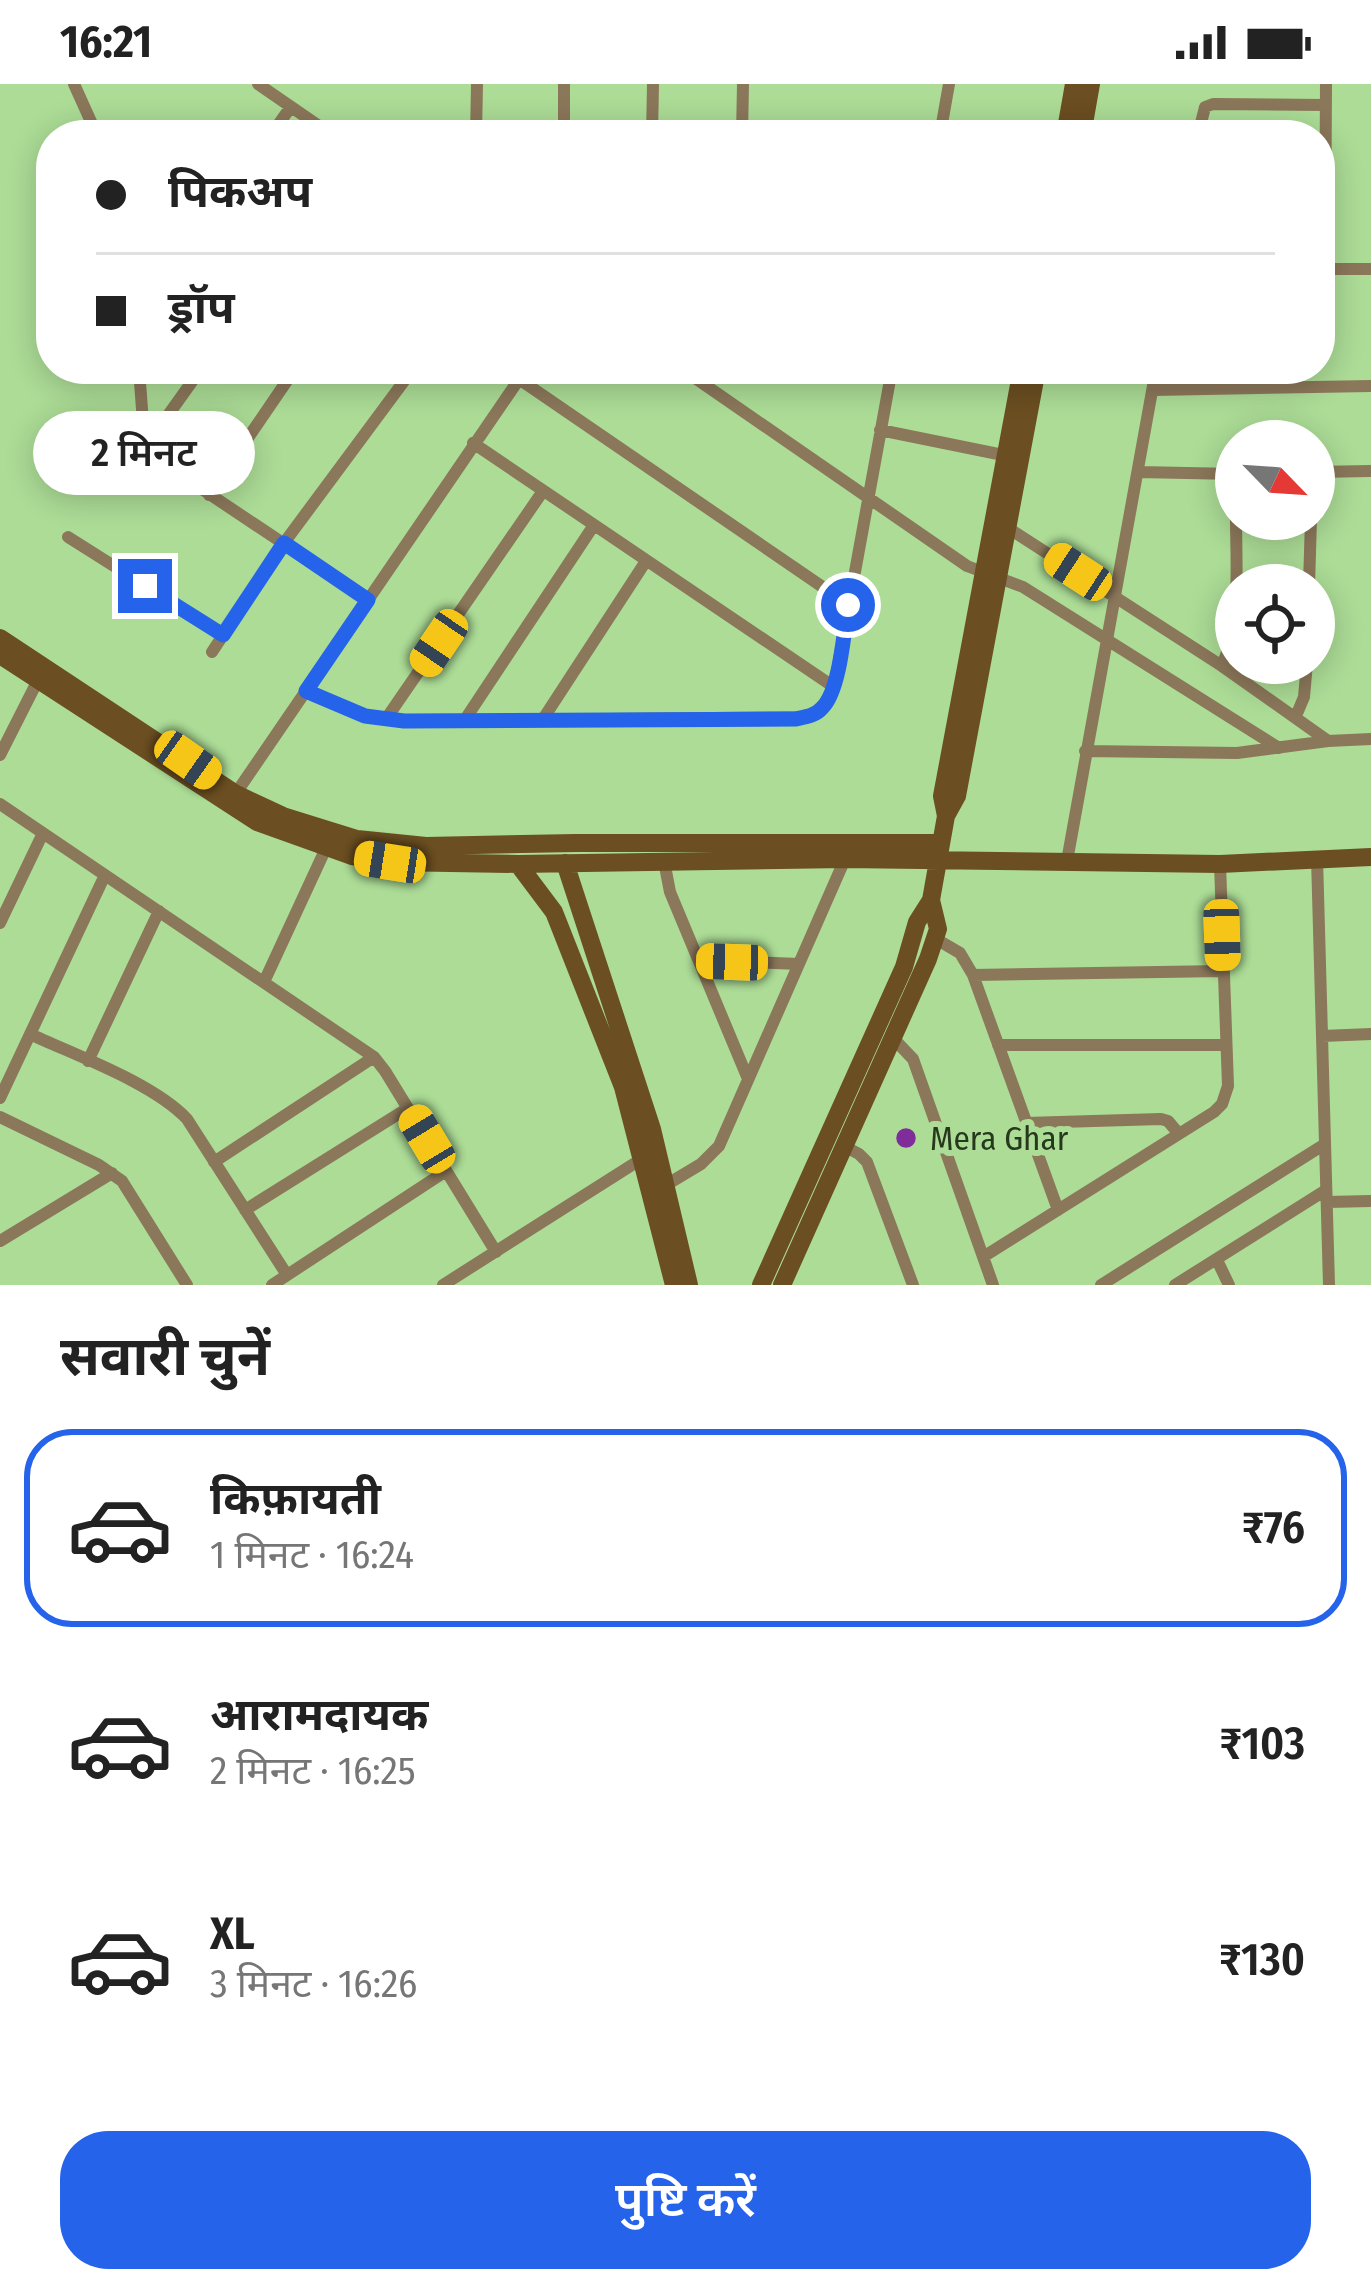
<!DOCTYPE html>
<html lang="hi">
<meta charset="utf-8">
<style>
:root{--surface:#fff;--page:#f6f6f6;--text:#222;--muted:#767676;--line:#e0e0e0;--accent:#2563eb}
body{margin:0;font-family:"Fira Sans Condensed","Noto Sans Devanagari",sans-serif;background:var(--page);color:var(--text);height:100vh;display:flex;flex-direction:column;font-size:45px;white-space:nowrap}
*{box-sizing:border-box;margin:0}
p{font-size:39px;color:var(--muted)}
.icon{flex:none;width:66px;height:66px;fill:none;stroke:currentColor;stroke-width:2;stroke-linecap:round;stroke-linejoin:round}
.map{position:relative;height:1201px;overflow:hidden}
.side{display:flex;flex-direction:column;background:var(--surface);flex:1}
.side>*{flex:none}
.hud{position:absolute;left:36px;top:36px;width:1299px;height:264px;border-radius:48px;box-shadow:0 6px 30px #0003;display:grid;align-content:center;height:264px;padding:0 60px;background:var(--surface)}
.needle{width:78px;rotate:115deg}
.controls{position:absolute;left:1215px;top:336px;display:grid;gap:24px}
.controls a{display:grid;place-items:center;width:120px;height:120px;border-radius:50%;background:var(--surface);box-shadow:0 6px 30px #0003;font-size:60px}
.end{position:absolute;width:54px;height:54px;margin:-27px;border:15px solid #2563eb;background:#fff;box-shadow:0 0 0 6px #fff}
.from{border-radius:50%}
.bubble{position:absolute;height:84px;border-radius:42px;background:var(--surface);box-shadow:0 6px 30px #0003;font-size:39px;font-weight:600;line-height:84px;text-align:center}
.car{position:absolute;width:36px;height:72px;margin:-36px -18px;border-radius:15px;box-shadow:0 0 9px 3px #0007;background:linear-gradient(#f5c518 24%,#345 0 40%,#f5c518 0 76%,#345 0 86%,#f5c518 0)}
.hud b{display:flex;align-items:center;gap:42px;height:114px;font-size:45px}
.hud b+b{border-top:3px solid var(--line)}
.hud i{width:30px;height:30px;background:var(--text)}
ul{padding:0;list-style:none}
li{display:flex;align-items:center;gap:36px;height:198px;margin:0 24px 18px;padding:0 36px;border:6px solid transparent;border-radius:48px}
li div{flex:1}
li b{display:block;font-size:45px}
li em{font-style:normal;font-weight:600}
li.active{border-color:var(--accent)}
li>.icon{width:108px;height:108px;stroke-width:1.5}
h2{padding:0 60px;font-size:54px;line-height:144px}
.primary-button{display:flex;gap:24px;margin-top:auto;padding:24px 60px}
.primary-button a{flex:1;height:138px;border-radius:48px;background:var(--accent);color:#fff;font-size:48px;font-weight:600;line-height:138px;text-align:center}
.status{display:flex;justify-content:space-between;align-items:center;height:84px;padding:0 60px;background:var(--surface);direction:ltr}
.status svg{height:33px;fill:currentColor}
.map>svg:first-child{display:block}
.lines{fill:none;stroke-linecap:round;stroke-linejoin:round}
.street{stroke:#8b775a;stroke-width:12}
.secondary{stroke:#6b4e21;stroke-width:18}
.route{stroke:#2563eb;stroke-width:15}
.poi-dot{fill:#802d9c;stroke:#acdc96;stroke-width:4.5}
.labels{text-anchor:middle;stroke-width:12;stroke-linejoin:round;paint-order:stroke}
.poi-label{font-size:33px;fill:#26391d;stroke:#acdc96;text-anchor:start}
</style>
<div class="status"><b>16:21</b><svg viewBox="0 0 49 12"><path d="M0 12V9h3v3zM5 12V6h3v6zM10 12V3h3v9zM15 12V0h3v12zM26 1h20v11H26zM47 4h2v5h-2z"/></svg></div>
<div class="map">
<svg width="1371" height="1201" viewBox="0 0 1371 1201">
<rect width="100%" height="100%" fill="#acdc96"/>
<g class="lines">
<path class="street" d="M74 0 97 51
M258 0 332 51
M271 51 290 24
M476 51 477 0
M564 51V0
M652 51 653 0
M742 51 743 0
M940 51 949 0
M1198 51 1205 23 1213 20 1326 21
M1320 185H1371
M1325 185 1326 0
M139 285 144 352 151 371 368 516
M682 285 967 482 1023 503 1279 664
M519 295 849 521
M1153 306 1371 302
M880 346 1008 372
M473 359 834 603
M146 362 201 285
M1138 388 1236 390
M1314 388 1371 387
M209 411 295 285
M1005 442 1222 582 1328 657
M68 453 223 551
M1309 501 1311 435
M212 568 284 459 413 285
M1222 582C1243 532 1235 471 1236 418
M306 607 365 631 404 637 810 633 822 624 834 603 892 285
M1296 632 1304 613 1307 579
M386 635 543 407
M543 635 646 477
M464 637 594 441
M1085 667 1237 669 1328 657 1371 655
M0 671 38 596
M232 715 526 285
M0 720 374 973 385 987 496 1168
M1317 774 1329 1201
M664 777 670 808 748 995
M1067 777 1156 285
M0 839 43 749
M936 855 960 869 973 891 1058 1126
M699 876 799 880
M973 891 1223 887
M264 898 326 764
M30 950C77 972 153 999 187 1035L287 1191
M1322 952 1371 950
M892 953 913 975 993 1201
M998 961H1226
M88 977 159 827
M0 1014 105 791
M0 1033 99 1081 122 1097 187 1201
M1026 1039 1161 1035 1168 1037 1179 1050
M844 1062 859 1070 867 1078 913 1201
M214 1078 374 973
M666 1101 701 1080 719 1062 845 775
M1327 1118 1371 1117
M245 1126 408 1024
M0 1157 112 1089
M983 1173 1214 1028 1222 1020 1228 1002 1220 780
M1217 1176 1229 1201
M272 1201 446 1087
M443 1201 643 1074
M1101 1201 1325 1060
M1175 1201 1326 1106"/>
<path class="secondary" d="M1065 51 1074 0
M1082 51 1091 0
M0 554 236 710 283 732 357 755 426 762 576 759H941
M0 571 257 738 352 772 390 778 518 780 845 775 1220 780 1371 773
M946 732 942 712 1022 285
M565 779 652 1045 689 1201
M518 780 554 828 623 1003 674 1201
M761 1201 904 883 917 838 931 816 946 732 957 712 1037 285
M782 1201 928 875 938 845 931 816"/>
</g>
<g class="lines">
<path class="route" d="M145 502 223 551 284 459 368 516 306 607 365 632 404 637 796 635C805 633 815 632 822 624 840 607 844 547 848 521"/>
</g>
<circle class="poi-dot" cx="906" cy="1054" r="12"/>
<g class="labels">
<g class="poi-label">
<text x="930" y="1066">Mera Ghar</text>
</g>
</g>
</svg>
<div class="controls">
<a><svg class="needle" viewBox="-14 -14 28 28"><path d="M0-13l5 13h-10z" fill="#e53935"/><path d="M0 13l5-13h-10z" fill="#767676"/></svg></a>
<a><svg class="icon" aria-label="locate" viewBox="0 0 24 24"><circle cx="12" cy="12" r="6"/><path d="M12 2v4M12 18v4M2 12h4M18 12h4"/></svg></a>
</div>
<i class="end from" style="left:848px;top:521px"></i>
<i class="end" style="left:145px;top:502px"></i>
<div class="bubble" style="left:33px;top:327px;width:222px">2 मिनट</div>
<i class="car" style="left:1078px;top:488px;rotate:303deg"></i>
<i class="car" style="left:439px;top:559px;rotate:214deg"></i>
<i class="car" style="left:188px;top:676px;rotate:125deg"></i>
<i class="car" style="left:390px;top:778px;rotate:279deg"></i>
<i class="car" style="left:1222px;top:851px;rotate:178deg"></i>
<i class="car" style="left:732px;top:878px;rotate:272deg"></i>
<i class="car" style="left:427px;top:1055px;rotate:329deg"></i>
<div class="hud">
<b><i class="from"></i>पिकअप</b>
<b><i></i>ड्रॉप</b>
</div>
</div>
<section class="side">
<h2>सवारी चुनें</h2>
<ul>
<li class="active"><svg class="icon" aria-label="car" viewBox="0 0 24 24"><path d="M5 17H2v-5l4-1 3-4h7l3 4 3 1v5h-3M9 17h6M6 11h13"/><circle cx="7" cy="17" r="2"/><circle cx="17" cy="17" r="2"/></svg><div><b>किफ़ायती</b><p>1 मिनट · 16:24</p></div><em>₹76</em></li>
<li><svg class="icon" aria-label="car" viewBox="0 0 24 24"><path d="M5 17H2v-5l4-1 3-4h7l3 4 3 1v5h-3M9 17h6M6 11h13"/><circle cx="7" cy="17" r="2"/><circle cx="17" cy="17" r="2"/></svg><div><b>आरामदायक</b><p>2 मिनट · 16:25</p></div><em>₹103</em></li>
<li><svg class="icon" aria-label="car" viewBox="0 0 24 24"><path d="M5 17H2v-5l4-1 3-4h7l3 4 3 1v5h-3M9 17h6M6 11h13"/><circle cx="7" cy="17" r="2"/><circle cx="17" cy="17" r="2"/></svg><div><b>XL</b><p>3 मिनट · 16:26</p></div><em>₹130</em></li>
</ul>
<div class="primary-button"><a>पुष्टि करें</a></div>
</section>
